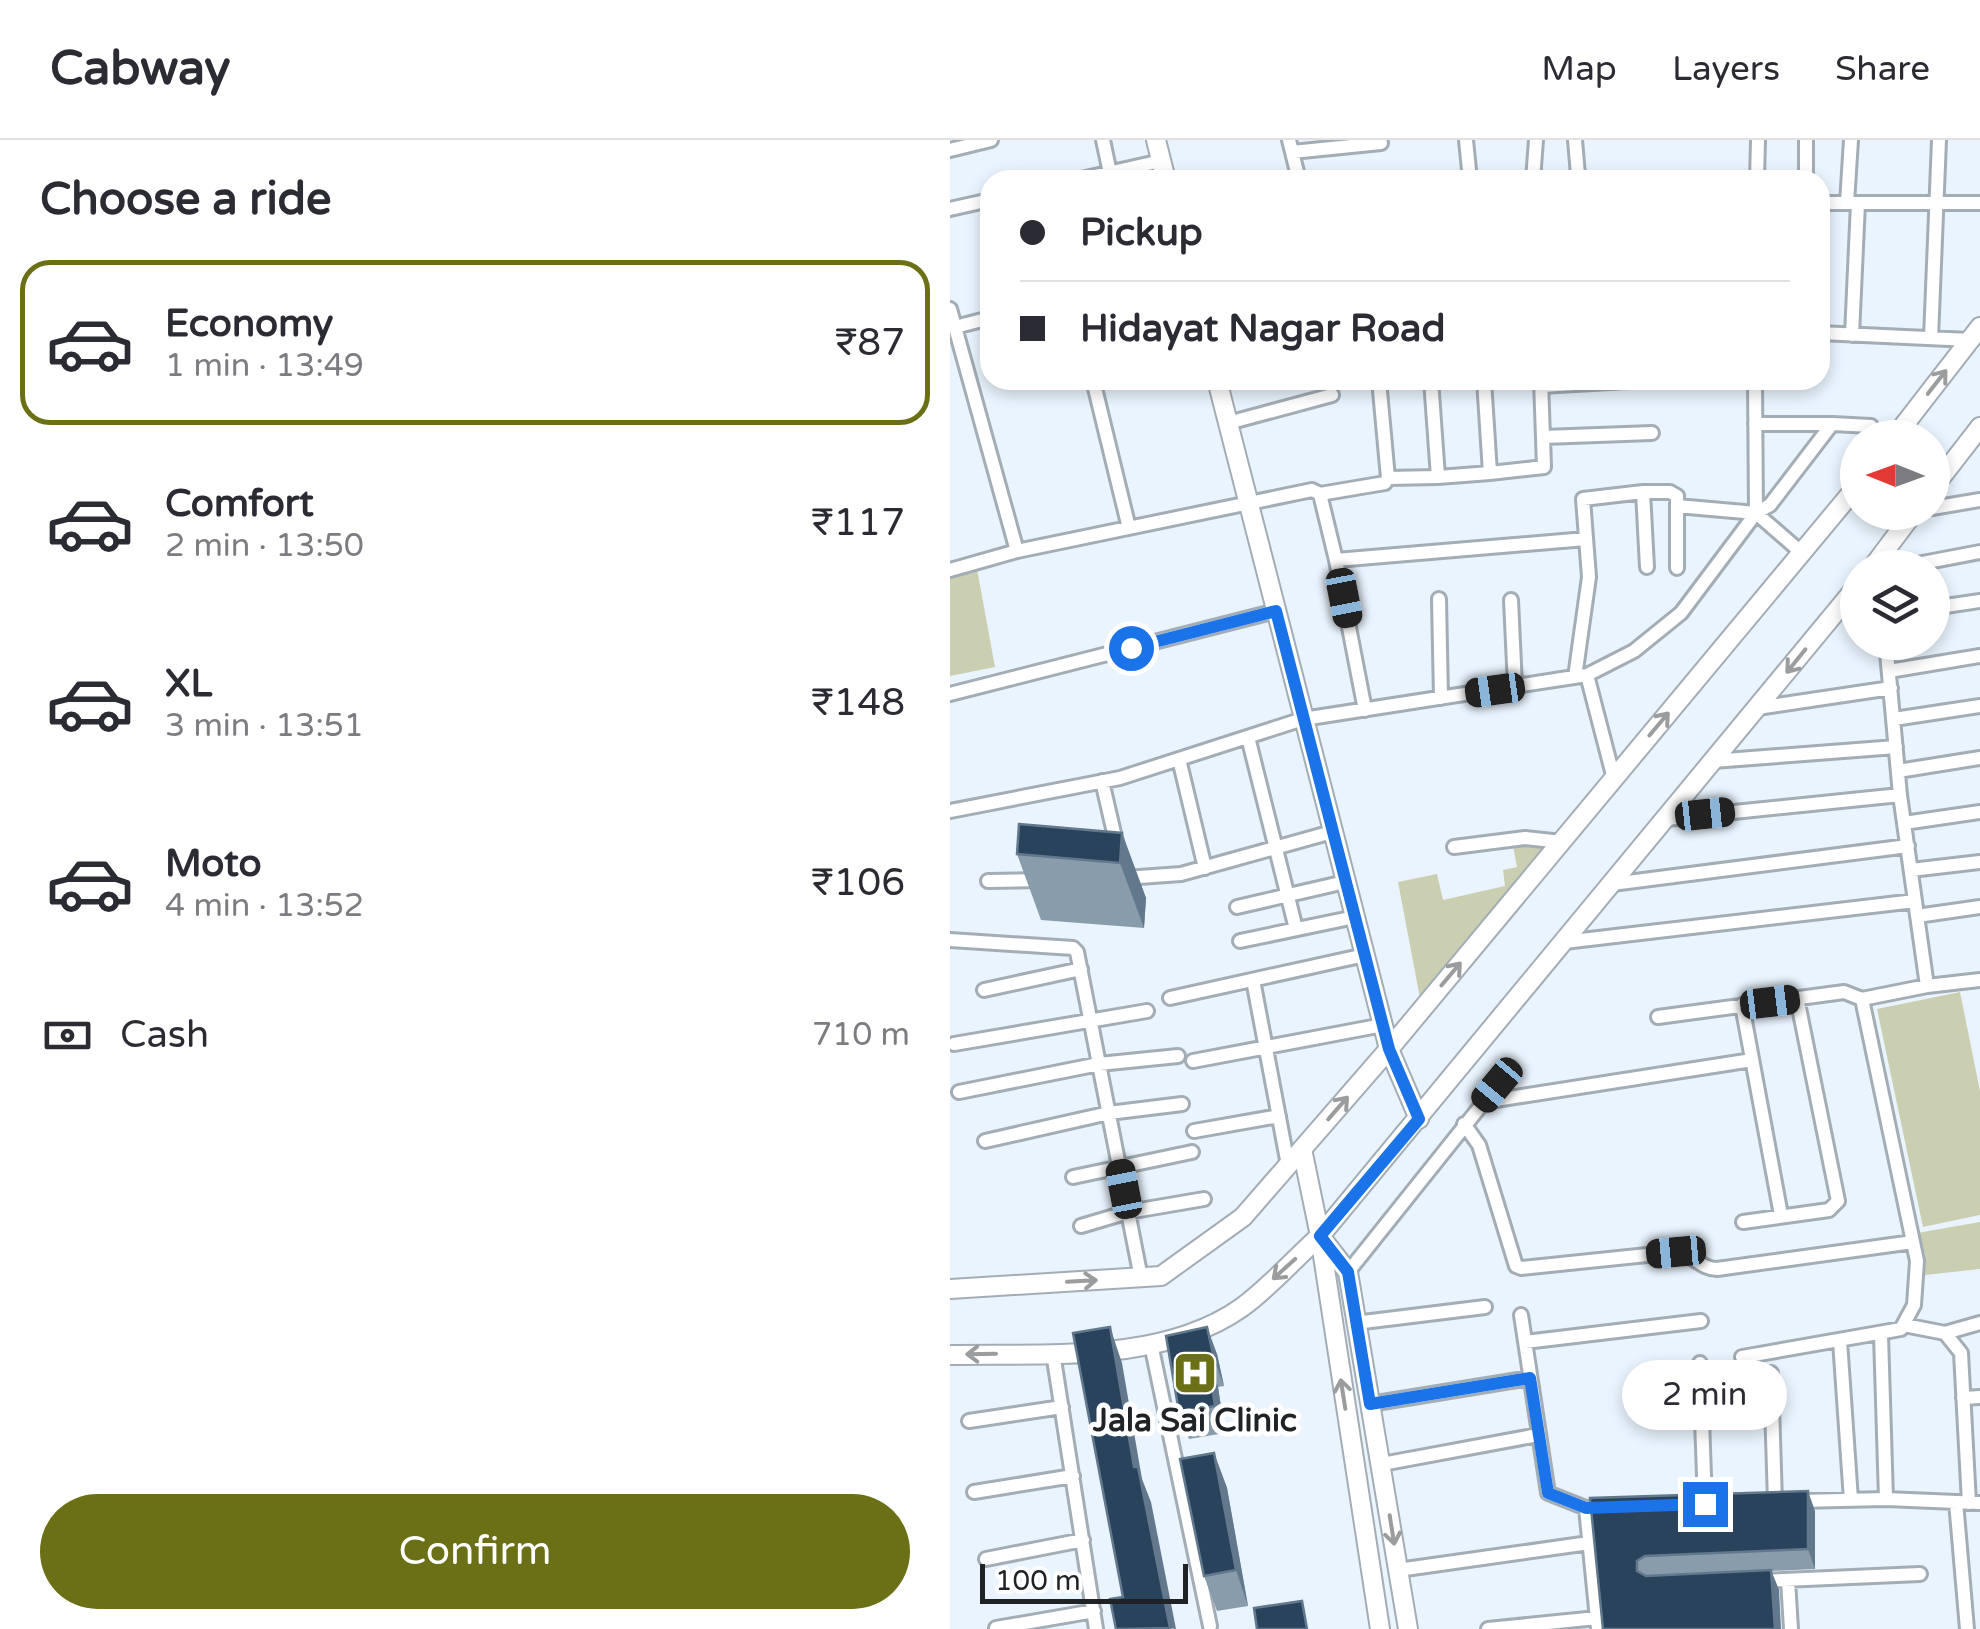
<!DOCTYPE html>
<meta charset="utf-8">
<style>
:root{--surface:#fff;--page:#f7f7f7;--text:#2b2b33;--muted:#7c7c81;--line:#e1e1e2;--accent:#6b6f15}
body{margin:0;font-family:"Varela Round",sans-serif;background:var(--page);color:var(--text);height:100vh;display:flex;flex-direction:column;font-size:38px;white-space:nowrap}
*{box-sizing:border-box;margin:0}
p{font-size:32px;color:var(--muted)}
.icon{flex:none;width:55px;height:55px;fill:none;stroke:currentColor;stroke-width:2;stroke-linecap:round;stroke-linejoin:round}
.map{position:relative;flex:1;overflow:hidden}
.sheet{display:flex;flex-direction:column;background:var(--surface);width:950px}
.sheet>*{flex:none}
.top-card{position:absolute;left:30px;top:30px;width:850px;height:220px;border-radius:30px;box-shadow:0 5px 15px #0003;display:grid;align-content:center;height:220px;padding:0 40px;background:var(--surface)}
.needle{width:65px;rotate:271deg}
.tools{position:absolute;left:890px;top:280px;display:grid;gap:20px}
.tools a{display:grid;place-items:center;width:110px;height:110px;border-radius:50%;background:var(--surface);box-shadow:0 5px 15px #0003;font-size:50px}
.scale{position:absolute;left:30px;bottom:25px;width:208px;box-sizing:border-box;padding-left:10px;border:5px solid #1f2326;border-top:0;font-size:28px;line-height:35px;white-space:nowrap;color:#1f2326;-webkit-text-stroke:8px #fff;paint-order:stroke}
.end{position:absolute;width:45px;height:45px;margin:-22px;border:12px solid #1a73e8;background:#fff;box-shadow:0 0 0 5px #fff}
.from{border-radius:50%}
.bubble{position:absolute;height:70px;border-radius:35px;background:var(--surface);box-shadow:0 5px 15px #0003;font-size:32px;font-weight:600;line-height:70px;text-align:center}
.car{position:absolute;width:30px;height:60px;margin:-30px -15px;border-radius:12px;box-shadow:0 0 8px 2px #0007;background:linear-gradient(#222 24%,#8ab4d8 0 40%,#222 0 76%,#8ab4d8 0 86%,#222 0)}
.top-card b{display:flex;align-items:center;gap:35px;height:95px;font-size:38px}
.top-card b+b{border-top:2px solid var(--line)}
.top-card i{width:25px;height:25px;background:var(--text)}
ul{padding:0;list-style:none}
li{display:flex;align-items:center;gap:30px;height:165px;margin:0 20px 15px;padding:0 20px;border:5px solid transparent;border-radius:30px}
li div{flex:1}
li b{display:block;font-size:38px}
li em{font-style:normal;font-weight:600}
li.active{border-color:var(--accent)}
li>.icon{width:90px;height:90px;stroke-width:1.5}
h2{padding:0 40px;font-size:45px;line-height:120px}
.pay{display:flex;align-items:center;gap:25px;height:110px;padding:0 40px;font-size:38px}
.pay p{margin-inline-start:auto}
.cta{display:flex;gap:20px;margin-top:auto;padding:20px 40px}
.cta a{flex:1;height:115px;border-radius:60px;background:var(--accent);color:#fff;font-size:40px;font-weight:600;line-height:115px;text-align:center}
header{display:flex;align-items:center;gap:60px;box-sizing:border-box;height:140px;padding:0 50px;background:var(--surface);border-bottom:2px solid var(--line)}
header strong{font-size:48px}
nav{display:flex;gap:55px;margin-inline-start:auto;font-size:35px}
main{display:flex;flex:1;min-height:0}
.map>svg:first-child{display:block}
.green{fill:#cbcfb1}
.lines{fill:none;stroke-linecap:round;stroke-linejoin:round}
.street-casing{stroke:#a3adb6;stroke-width:18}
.secondary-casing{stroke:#a3adb6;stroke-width:22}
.street{stroke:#fff;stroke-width:12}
.secondary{stroke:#fff;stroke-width:18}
.wall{fill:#889cac}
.shaded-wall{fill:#62788c}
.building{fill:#28435b;stroke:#62788c;stroke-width:2.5}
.oneway{stroke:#9a9c9d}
.route{stroke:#1a73e8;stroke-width:12}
.labels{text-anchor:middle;stroke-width:10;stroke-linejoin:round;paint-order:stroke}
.poi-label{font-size:32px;font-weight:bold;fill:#1f2326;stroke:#fff}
</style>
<header>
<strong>Cabway</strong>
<nav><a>Map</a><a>Layers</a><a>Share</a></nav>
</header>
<main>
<section class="sheet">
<h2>Choose a ride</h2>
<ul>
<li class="active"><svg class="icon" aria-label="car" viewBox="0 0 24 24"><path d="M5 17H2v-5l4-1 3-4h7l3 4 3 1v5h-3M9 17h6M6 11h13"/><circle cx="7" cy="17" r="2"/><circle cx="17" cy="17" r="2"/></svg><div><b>Economy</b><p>1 min · 13:49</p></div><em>₹87</em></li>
<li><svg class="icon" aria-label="car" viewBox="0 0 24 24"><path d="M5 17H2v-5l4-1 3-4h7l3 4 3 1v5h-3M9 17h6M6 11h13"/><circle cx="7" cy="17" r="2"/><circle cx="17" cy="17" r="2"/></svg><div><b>Comfort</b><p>2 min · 13:50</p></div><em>₹117</em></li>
<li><svg class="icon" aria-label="car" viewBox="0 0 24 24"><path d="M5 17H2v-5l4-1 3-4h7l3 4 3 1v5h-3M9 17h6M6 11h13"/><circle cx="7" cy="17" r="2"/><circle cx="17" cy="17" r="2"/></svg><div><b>XL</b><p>3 min · 13:51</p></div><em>₹148</em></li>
<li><svg class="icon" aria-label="car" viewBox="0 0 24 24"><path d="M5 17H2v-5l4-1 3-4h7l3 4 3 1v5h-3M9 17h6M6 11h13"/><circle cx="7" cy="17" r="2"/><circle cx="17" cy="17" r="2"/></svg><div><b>Moto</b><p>4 min · 13:52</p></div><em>₹106</em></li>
</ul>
<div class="pay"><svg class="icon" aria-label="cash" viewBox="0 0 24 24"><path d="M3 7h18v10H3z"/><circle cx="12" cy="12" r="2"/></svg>Cash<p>710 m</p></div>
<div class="cta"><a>Confirm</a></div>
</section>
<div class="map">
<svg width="1030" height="1489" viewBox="0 0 1030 1489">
<rect width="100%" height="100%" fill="#e9f4fe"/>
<path class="green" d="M27 429 45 527 0 536V436Z
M562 701 606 703 470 858 448 742 487 734 493 760 555 746 553 730 567 727Z
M1010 852 1030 951V1075L973 1087 927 869Z
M1030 1082V1129L975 1135 967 1093Z"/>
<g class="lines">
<g class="street-casing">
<path id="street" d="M153 0 160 33
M339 0 349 40
M516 0 520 40
M625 0 628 35
M0 10 41 0
M342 12 431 3
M127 40 211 21
M583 40 586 0
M807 40 808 0
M856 40V0
M870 63H1030
M897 63 901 0
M0 69 40 60
M0 169 67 411
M5 187 40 178
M870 193 1020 200
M902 195 908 63
M981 198 989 0
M143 240 179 388
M429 240 438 338 488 337
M481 240 488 337 540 333
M534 240 540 333 594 327 591 240
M591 246 695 240
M278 283 382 255
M805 284H882
M594 297 702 293
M693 352H720L727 356V428
M370 354 435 343
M727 366 806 373 820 365 882 284 921 286
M982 368 1030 360
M806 373 852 413
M946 428 1030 412
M0 430 67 411 362 350 370 354 386 420
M489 459 491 558
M561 460 565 546
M982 468 1030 461
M939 531 1030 516
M637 535 664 639
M625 537 639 437 633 359 693 352 697 427
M0 554 326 471
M807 568 941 548
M415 570 386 420 636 399
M944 579 1030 566
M298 597 346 789
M229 619 255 728
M763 621 946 607
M948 631 1030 618
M152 641 167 706
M0 671 170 638 353 579 637 535 684 511 731 473 806 373 805 240
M716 679 950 655
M954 683 1030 672
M504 707 575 698 612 702
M961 730 1030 722
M175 738 231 734 382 692
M38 741 90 740
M662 744 958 706
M287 767 395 742
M967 776 1030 767
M0 800 123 808 127 812 191 1138
M290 801 405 777
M614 802 965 761
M303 840 338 1025
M977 846 1030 840
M34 850 131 829
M220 858 415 815
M792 865 831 1075
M708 877 894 852 912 859
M4 904 197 871
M243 921 433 885
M9 952 149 924 228 916
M533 962 802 920
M514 984 529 1005 566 1126 571 1128 726 1112C743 1113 750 1129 767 1129L963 1102
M244 991 329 976
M35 1001 159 973 232 964
M123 1037 242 1012
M793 1082 879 1070 888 1061 847 858
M131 1086 178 1072 254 1059
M398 1132 561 928
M571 1175 598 1353 636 1368 658 1367
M405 1183 535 1167
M954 1185 995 1193 1011 1213 1019 1363
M995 1193 1030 1183
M931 1195 936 1359
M890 1201 901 1360
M575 1202 751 1181
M201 1204 260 1486
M103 1213 146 1489
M792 1217 951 1189 964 1165 967 1121 912 859 977 846 950 655 936 502
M750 1223 755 1364
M821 1233 825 1362
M1013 1258 1030 1257
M420 1264 580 1238
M19 1281 112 1267
M432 1324 588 1295
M24 1352 123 1336
M848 1361 936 1359 1030 1363
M1006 1362 1017 1489
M636 1368 648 1489
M36 1419 133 1400
M448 1430 639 1403
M838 1440 841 1489
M811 1441 970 1434
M46 1488 144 1471
M538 1489 647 1478"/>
</g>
<g class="secondary-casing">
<path id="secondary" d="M206 0 216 40
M267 240 439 909 469 979
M944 298 1030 187
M982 349 1030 287
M922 428 964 372
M352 1009 370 1096 430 1489
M370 1096 398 1132 458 1489
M0 1149 211 1136 293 1077 439 909 908 345
M0 1215C93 1213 211 1224 291 1168 319 1148 344 1119 370 1096L908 445"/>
</g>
<use href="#street" class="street"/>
<use href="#secondary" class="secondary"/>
</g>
<path class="wall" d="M172 693 196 758 194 788 91 780 67 714Z
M216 1196 267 1214 274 1246 268 1247 275 1293 239 1299 229 1272Z
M264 1313 277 1348 298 1466 267 1471 254 1436Z
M640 1358 865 1371V1429L821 1431 829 1450 653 1489Z"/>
<path class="shaded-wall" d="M172 693 196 758 194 788 170 723Z
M160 1187 172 1223 192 1339 201 1362 226 1489 220 1488 184 1327Z
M257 1187 267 1214 274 1246 264 1219Z
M258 1220 268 1247 275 1293 265 1266Z
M264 1313 277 1348 298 1466 286 1430Z
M858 1351 865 1371V1429L858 1409Z
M821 1430 829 1450 831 1489H825Z"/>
<path class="building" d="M69 684 172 693 170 723 67 714Z
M160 1187 184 1327H188L220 1488 166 1489 160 1459 173 1457 123 1193Z
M257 1187 264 1219 258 1220 265 1266 229 1272 216 1196Z
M264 1313 286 1430 254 1436 230 1319Z
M858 1351V1409L695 1416 687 1421V1431L696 1436 821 1430 825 1489H653L640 1358Z
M352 1461 357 1489H307L304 1468Z"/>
<defs><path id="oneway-shaft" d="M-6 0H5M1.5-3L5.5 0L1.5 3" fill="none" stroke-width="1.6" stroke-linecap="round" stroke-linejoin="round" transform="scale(2.5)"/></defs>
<g class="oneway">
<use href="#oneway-shaft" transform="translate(987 242) rotate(-52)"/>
<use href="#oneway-shaft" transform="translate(846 521) rotate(129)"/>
<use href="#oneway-shaft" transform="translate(709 584) rotate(-50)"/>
<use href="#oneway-shaft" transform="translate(501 834) rotate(-50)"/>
<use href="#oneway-shaft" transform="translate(388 968) rotate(-49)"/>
<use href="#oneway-shaft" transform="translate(334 1129) rotate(138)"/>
<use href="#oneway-shaft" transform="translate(132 1141) rotate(-3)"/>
<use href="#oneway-shaft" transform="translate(31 1214) rotate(179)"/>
<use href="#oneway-shaft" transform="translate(393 1254) rotate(-99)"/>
<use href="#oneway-shaft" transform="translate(442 1390) rotate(81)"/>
</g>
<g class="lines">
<path class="route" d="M181 508 326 471 439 909 469 979 370 1096 398 1132 420 1264 580 1238 598 1353 636 1368 755 1364"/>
</g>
<defs>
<g id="hospital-square" transform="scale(2.25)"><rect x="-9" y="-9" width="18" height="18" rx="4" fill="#6b6f15" stroke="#fff"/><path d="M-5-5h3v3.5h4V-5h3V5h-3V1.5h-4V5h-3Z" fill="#fff"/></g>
</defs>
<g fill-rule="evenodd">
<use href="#hospital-square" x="245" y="1233"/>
</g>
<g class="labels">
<g class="poi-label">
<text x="245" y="1291">Jala Sai Clinic</text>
</g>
</g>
</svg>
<div class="tools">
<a><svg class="needle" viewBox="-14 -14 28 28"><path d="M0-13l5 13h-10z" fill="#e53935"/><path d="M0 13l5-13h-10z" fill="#7c7c81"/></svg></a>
<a><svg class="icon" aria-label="layers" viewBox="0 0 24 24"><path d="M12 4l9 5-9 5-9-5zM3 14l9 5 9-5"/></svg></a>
</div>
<div class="scale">100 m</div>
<i class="end from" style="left:181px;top:508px"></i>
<i class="end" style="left:755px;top:1364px"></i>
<div class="bubble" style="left:672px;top:1220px;width:165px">2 min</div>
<i class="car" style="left:394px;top:458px;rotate:169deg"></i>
<i class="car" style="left:545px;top:550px;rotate:262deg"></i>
<i class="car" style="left:755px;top:674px;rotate:84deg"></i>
<i class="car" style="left:820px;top:862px;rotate:83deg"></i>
<i class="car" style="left:547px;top:945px;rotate:220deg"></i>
<i class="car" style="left:174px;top:1049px;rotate:349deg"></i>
<i class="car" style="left:726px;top:1112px;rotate:265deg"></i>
<div class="top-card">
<b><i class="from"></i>Pickup</b>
<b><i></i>Hidayat Nagar Road</b>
</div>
</div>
</main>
